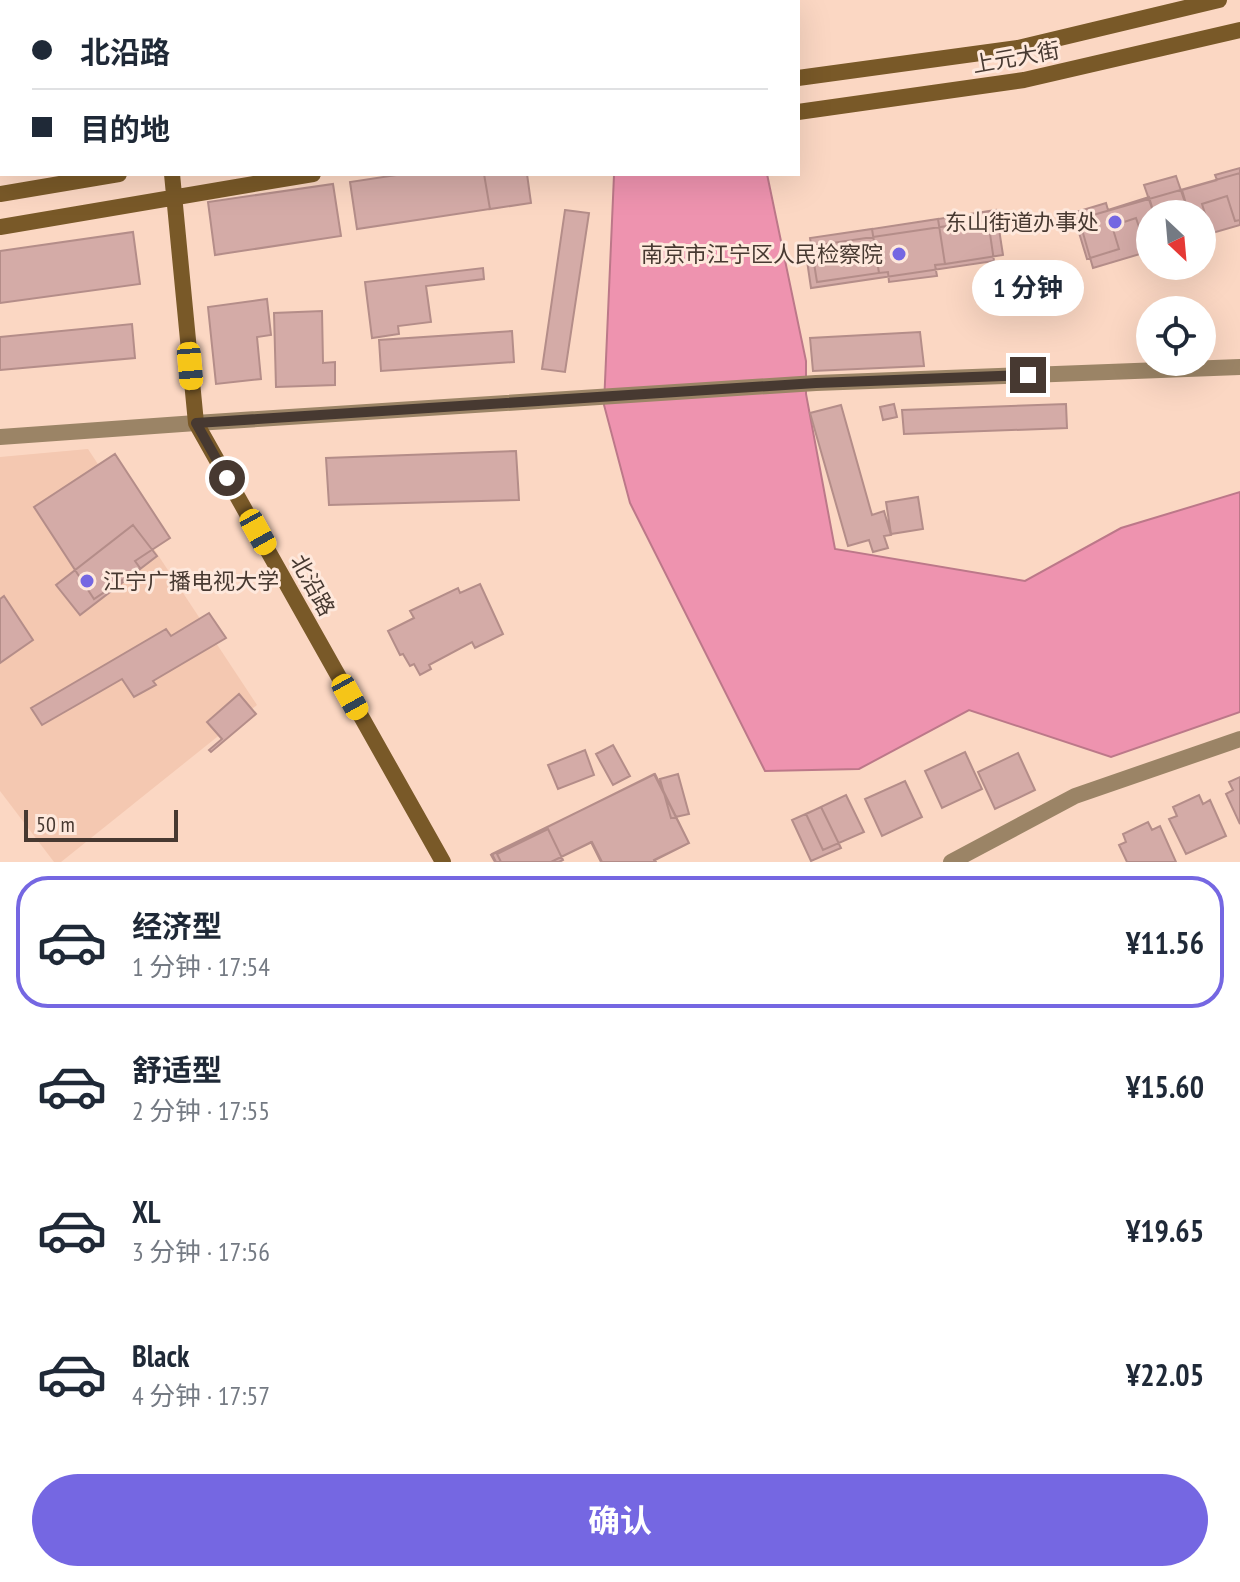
<!DOCTYPE html>
<html lang="zh">
<meta charset="utf-8">
<style>
:root{--surface:#fff;--page:#f2f2f3;--text:#1f2937;--muted:#747a83;--line:#e0e1e3;--accent:#7567e2}
body{margin:0;font-family:"PT Sans Narrow","Noto Sans SC",sans-serif;background:var(--page);color:var(--text);height:100vh;display:flex;flex-direction:column;font-size:30px;white-space:nowrap}
*{box-sizing:border-box;margin:0}
p{font-size:26px;color:var(--muted)}
.icon{flex:none;width:44px;height:44px;fill:none;stroke:currentColor;stroke-width:2;stroke-linecap:round;stroke-linejoin:round}
.map{position:relative;height:862px;overflow:hidden}
.sheet{display:flex;flex-direction:column;background:var(--surface);flex:1}
.sheet>*{flex:none}
.top-card{position:absolute;left:0px;top:0px;width:800px;height:176px;box-shadow:0 8px 32px #0002;display:grid;align-content:center;height:176px;padding:0 32px;background:var(--surface)}
.needle{width:52px;rotate:154deg}
.buttons{position:absolute;left:1136px;top:200px;display:grid;gap:16px}
.buttons a{display:grid;place-items:center;width:80px;height:80px;border-radius:50%;background:var(--surface);box-shadow:0 8px 32px #0002;font-size:40px}
.scale{position:absolute;left:24px;bottom:20px;width:154px;box-sizing:border-box;padding-left:8px;border:4px solid #473931;border-top:0;font-size:22px;line-height:28px;white-space:nowrap;color:#473931;-webkit-text-stroke:6px #fee8dc;paint-order:stroke}
.end{position:absolute;width:36px;height:36px;margin:-18px;border:10px solid #473931;background:#fff;box-shadow:0 0 0 4px #fff}
.from{border-radius:50%}
.bubble{position:absolute;height:56px;border-radius:28px;background:var(--surface);box-shadow:0 8px 32px #0002;font-size:26px;font-weight:700;line-height:56px;text-align:center}
.car{position:absolute;width:24px;height:48px;margin:-24px -12px;border-radius:10px;box-shadow:0 0 6px 2px #0007;background:linear-gradient(#f5c518 24%,#345 0 40%,#f5c518 0 76%,#345 0 86%,#f5c518 0)}
.top-card b{display:flex;align-items:center;gap:28px;height:76px;font-size:30px}
.top-card b+b{border-top:2px solid var(--line)}
.top-card i{width:20px;height:20px;background:var(--text)}
ul{padding:14px 0 0;list-style:none}
li{display:flex;align-items:center;gap:24px;height:132px;margin:0 16px 12px;padding:0 16px;border:4px solid transparent;border-radius:32px}
li div{flex:1}
li b{display:block;font-size:30px}
li em{font-style:normal;font-weight:700}
li.on{border-color:var(--accent)}
li>.icon{width:72px;height:72px;stroke-width:1.5}
.action{display:flex;gap:16px;margin-top:auto;padding:16px 32px}
.action a{flex:1;height:92px;border-radius:48px;background:var(--accent);color:#fff;font-size:32px;font-weight:700;line-height:92px;text-align:center}
.map>svg:first-child{display:block}
.built{fill:#f4c8b1}
.water{fill:#ee93af;stroke:#bc7889;stroke-width:2}
.building{fill:#d4aba7;stroke:#b48d89;stroke-width:2}
.lines{fill:none;stroke-linecap:round;stroke-linejoin:round}
.minor{stroke:#9b8466;stroke-width:16}
.tertiary{stroke:#9b8466;stroke-width:16}
.secondary{stroke:#795928;stroke-width:16}
.route{stroke:#473931;stroke-width:10}
.poi-dot{fill:#7567e2;stroke:#fee8dc;stroke-width:3}
.labels{text-anchor:middle;stroke-width:6;stroke-linejoin:round;paint-order:stroke}
.street-label{font-size:22px;fill:#473931;stroke:#fee8dc}
.poi-label{font-size:22px;fill:#473931;stroke:#fee8dc;text-anchor:end}
</style>
<div class="map">
<svg width="1240" height="862" viewBox="0 0 1240 862">
<rect width="100%" height="100%" fill="#fbd7c3"/>
<path class="built" d="M88 449 257 705 61 862H54L0 791V457Z"/>
<path class="water" d="M620 174H767L806 361V394L835 549 1025 581 1121 528 1240 492V712L1111 757 969 710 859 769 765 771 630 503 604 405 614 175Z"/>
<path class="building" d="M433 0H560V2H434Z
M1240 168V220L1235 221 1227 196 1202 204 1208 223 1202 225V214H1189L1182 190 1217 180 1215 175Z
M1240 173V225L1202 236V214H1150V251L1093 268 1079 219Z
M403 174H484L490 209 357 229 350 182Z
M484 174H527L531 203 490 209Z
M1176 176 1189 214H1154L1144 185Z
M333 184 341 236 215 255 208 202Z
M1149 197 1154 214H1150V240L1144 242 1136 218 1112 226 1119 249 1087 259 1073 213 1106 203 1108 210Z
M565 210 589 213 565 372 542 369Z
M996 210 1003 255 945 264 938 219Z
M938 219 945 264 935 265 937 276 889 282 888 272 879 273 872 229Z
M988 220 994 261 811 288 805 247Z
M872 229 879 273 817 282 810 238Z
M133 232 140 284 0 303V251Z
M483 268 484 279 426 286 431 322 398 326 399 334 372 338 365 282Z
M267 299 271 335 257 337 261 379 216 384 208 307Z
M322 311 323 363 335 362V385L276 387 274 313Z
M132 324 135 358 0 370V337Z
M512 331 514 362 381 371 379 340Z
M920 332 924 366 813 371 810 338Z
M894 404 897 417 883 420 880 407Z
M1066 404 1067 428 904 434 902 410Z
M841 405 872 515 884 511 891 535 884 536 888 548 873 552 869 540 848 546 810 413Z
M516 451 519 500 329 505 326 458Z
M115 454 170 538 135 561 140 568 94 599 34 507Z
M918 497 923 529 891 534 886 502Z
M133 525 157 556 80 615 56 585Z
M480 584 503 634 475 648 472 642 429 665 431 669 420 675 414 664 410 666 403 654 400 655 388 631 414 618 410 611 458 588 460 593Z
M4 596 33 640 0 663V599Z
M209 613 226 638 153 681 156 685 134 697 122 679 42 725 31 708 166 629 171 636Z
M239 694 256 714 211 752 209 750 222 739 207 722Z
M613 745 630 776 613 785 596 754Z
M585 750 594 775 558 789 548 765Z
M965 752 982 789 942 808 925 771Z
M1018 753 1035 790 995 809 978 772Z
M654 774 689 843 654 860 655 862H601L591 842 551 862H495L491 855Z
M655 774 689 843 655 860 656 862H602L592 842 551 862H496L492 854Z
M678 774 689 814 671 818 660 779Z
M1240 777V824L1226 794 1233 790 1229 782Z
M905 781 922 817 882 836 865 799Z
M846 795 864 832 823 850 806 814Z
M1199 795 1203 804 1210 800 1226 836 1186 854 1169 819 1177 816 1173 807Z
M821 807 841 848 811 861 792 820Z
M1148 822 1152 830 1160 826 1176 862H1127L1119 845 1126 842 1123 834Z
M548 829 563 860 559 862H501L497 854Z"/>
<g class="lines">
<path class="minor" d="M151 0V2
M0 437 196 423 816 383 1240 367
M951 862 1075 796 1240 739"/>
<path class="tertiary" d="M609 0V2"/>
<path class="secondary" d="M798 78 1018 48 1219 0
M798 112 1024 80 1240 30
M172 174 196 423 443 862
M0 194 119 174
M0 227 313 174"/>
</g>
<g class="lines">
<path class="route" d="M227 478 196 423 816 383 1028 375"/>
</g>
<g class="poi-dot">
<circle cx="1115" cy="222" r="8"/>
<circle cx="899" cy="254" r="8"/>
<circle cx="87" cy="581" r="8"/>
</g>
<g class="labels">
<g class="street-label">
<text transform="translate(1016 57) rotate(-10)" y="8">上元大街</text>
<text transform="translate(313 585) rotate(61)" y="8">北沿路</text>
</g>
<g class="poi-label">
<text x="1099" y="230">东山街道办事处</text>
<text x="883" y="262">南京市江宁区人民检察院</text>
<text x="103" y="589" text-anchor="start">江宁广播电视大学</text>
</g>
</g>
</svg>
<div class="buttons">
<a><svg class="needle" viewBox="-14 -14 28 28"><path d="M0-13l5 13h-10z" fill="#e53935"/><path d="M0 13l5-13h-10z" fill="#747a83"/></svg></a>
<a><svg class="icon" aria-label="locate" viewBox="0 0 24 24"><circle cx="12" cy="12" r="6"/><path d="M12 2v4M12 18v4M2 12h4M18 12h4"/></svg></a>
</div>
<div class="scale">50 m</div>
<i class="end from" style="left:227px;top:478px"></i>
<i class="end" style="left:1028px;top:375px"></i>
<div class="bubble" style="left:972px;top:260px;width:112px">1 分钟</div>
<i class="car" style="left:190px;top:366px;rotate:175deg"></i>
<i class="car" style="left:258px;top:532px;rotate:151deg"></i>
<i class="car" style="left:350px;top:697px;rotate:151deg"></i>
<div class="top-card">
<b><i class="from"></i>北沿路</b>
<b><i></i>目的地</b>
</div>
</div>
<section class="sheet">
<ul>
<li class="on"><svg class="icon" aria-label="car" viewBox="0 0 24 24"><path d="M5 17H2v-5l4-1 3-4h7l3 4 3 1v5h-3M9 17h6M6 11h13"/><circle cx="7" cy="17" r="2"/><circle cx="17" cy="17" r="2"/></svg><div><b>经济型</b><p>1 分钟 · 17:54</p></div><em>¥11.56</em></li>
<li><svg class="icon" aria-label="car" viewBox="0 0 24 24"><path d="M5 17H2v-5l4-1 3-4h7l3 4 3 1v5h-3M9 17h6M6 11h13"/><circle cx="7" cy="17" r="2"/><circle cx="17" cy="17" r="2"/></svg><div><b>舒适型</b><p>2 分钟 · 17:55</p></div><em>¥15.60</em></li>
<li><svg class="icon" aria-label="car" viewBox="0 0 24 24"><path d="M5 17H2v-5l4-1 3-4h7l3 4 3 1v5h-3M9 17h6M6 11h13"/><circle cx="7" cy="17" r="2"/><circle cx="17" cy="17" r="2"/></svg><div><b>XL</b><p>3 分钟 · 17:56</p></div><em>¥19.65</em></li>
<li><svg class="icon" aria-label="car" viewBox="0 0 24 24"><path d="M5 17H2v-5l4-1 3-4h7l3 4 3 1v5h-3M9 17h6M6 11h13"/><circle cx="7" cy="17" r="2"/><circle cx="17" cy="17" r="2"/></svg><div><b>Black</b><p>4 分钟 · 17:57</p></div><em>¥22.05</em></li>
</ul>
<div class="action"><a>确认</a></div>
</section>
